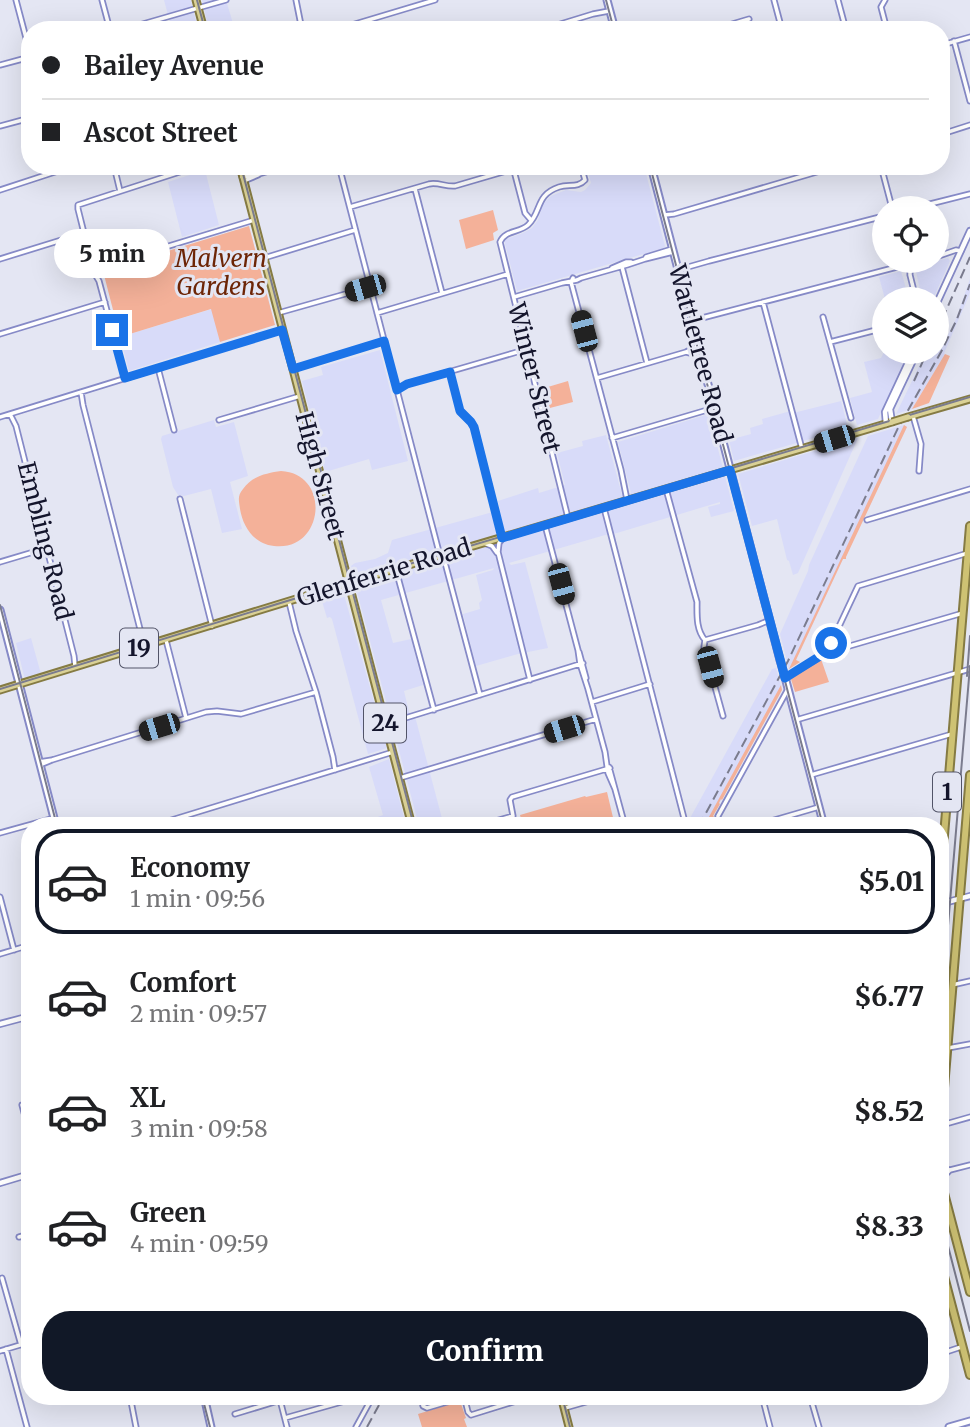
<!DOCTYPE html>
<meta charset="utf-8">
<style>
:root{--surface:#fff;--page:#f6f6f6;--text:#202124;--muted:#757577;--line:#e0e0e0;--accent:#111827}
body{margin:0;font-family:Merriweather,serif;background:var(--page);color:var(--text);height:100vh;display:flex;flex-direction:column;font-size:26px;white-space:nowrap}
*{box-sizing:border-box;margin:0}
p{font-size:23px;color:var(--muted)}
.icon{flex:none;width:38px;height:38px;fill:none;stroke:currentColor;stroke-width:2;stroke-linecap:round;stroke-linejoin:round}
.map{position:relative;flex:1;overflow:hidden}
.details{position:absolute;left:21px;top:817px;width:928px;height:588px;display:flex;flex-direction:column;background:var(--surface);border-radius:28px;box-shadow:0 7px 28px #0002}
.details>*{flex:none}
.hud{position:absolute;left:21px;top:21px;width:929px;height:154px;border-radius:28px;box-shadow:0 7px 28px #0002;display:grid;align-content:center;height:154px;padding:0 21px;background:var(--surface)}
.tools{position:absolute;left:872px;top:196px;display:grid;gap:14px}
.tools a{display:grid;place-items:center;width:77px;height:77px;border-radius:50%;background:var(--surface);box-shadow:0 7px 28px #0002;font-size:35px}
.end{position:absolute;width:32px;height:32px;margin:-16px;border:9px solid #1a73e8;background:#fff;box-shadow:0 0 0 4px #fff}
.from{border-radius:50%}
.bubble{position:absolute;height:49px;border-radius:24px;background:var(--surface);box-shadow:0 7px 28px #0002;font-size:23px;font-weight:800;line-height:49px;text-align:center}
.car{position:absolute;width:21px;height:42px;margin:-21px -10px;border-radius:9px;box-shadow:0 0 5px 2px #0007;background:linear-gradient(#222 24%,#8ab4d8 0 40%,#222 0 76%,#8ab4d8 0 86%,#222 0)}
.hud b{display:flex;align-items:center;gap:24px;height:66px;font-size:26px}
.hud b+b{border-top:2px solid var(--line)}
.hud i{width:18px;height:18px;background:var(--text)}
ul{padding:12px 0 0;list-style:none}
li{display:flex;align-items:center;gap:21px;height:105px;margin:0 14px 10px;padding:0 7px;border:4px solid transparent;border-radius:28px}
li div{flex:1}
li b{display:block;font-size:26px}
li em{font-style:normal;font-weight:800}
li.active{border-color:var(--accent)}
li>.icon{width:63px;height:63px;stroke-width:1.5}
.cta{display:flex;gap:14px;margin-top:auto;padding:14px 21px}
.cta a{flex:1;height:80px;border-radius:28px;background:var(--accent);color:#fff;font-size:28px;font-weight:800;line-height:80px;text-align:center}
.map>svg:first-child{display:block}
.built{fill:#d8dbf9}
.green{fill:#f4b199}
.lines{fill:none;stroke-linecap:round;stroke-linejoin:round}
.minor-casing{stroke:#868ac7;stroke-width:7}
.tertiary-casing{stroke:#868ac7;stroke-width:8}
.secondary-casing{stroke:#868ac7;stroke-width:9}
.primary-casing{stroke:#857b43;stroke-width:9}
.trunk-casing{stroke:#857b43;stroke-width:10}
.minor{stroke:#fff;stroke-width:3.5}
.tertiary{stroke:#fff;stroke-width:4.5}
.secondary{stroke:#fff;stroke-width:5}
.primary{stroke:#dad196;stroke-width:5}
.trunk{stroke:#cec273;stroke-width:6}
.tram{stroke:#7b7c8e;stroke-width:2}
.rail{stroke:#7b7c8e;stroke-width:2;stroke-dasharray:10 5;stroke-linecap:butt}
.secondary-bridge-casing{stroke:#868ac7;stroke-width:9;stroke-linecap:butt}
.primary-bridge-casing{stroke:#857b43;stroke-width:9;stroke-linecap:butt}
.secondary-bridge{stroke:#fff;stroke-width:5}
.primary-bridge{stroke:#dad196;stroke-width:5}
.route{stroke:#1a73e8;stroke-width:9}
.labels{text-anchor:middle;stroke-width:6;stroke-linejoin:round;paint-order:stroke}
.shield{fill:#e4e6f3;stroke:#525468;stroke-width:2}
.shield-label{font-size:23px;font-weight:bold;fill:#14152c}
.park-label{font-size:24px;font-style:italic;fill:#6d2506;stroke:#e4e6f3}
.street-label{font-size:24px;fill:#14152c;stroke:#e4e6f3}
</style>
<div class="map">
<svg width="970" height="1427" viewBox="0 0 970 1427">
<rect width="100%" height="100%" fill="#e4e6f3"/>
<path class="built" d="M164 0H191L198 30H172Z
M202 0H226L235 30H209Z
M586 166H644L665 246 664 248 517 291 504 240 523 233 532 228 538 220 543 204 551 196 566 190 581 192 585 190 591 183Z
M205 170 219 225 182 237 168 182Z
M948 258 950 261 933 299H922L915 267Z
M901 271 909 299H885L879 277Z
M970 279V292L968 298 944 353 945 354 912 409 896 414 926 352H936V348L940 351 956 319Z
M212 309 220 342 129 371 120 337Z
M380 350 408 461 372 470 369 459 325 472 302 381 323 375 321 367Z
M884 352H909L878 419 857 425 850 398 872 392 864 362 881 358Z
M841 401 848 428 734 461 729 440 751 434 750 428 763 424 762 419 787 412H797Z
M709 414 734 511 711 517 708 507 720 504V502L617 533 605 535 509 563 511 565 525 562 548 648 518 654 476 666 463 614 480 609 479 603 482 600 476 575 493 570 494 568 381 600 393 643 411 639 423 685 404 691 409 712 416 720 444 826H419L356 588 378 580 374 569 354 575 351 566 355 563 375 559 388 553 392 540 500 510 498 501 538 488 539 493 565 485 557 453 583 446 582 441 606 435 622 495 631 493 618 442Z
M214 420 216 427 234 422 248 476 230 482 242 529 222 533 211 489 184 496 178 495 173 487 161 439 162 436Z
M904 425 907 427 846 556V559H843L796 660 800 662 789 669 780 634 808 571 809 565 868 436Z
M858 438 798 573 793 575 789 561 787 560 777 519 752 526 738 474Z
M343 591 387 748 368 754 332 619 330 617 327 618 321 598Z
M31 638 41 674 27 678 24 676 16 643Z
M776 668 782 690 707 826H691L689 820 772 669Z
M389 759 406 826H378L375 818 383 815 369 767Z"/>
<path class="green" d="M493 210 498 230 493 233 494 240 466 249 459 220Z
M249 226 275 325 220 342 211 309 120 337 103 271Z
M945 354 950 356 929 403 912 409Z
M568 381 573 402 546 409 541 389Z
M904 425 907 427 846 557V559H843L796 660 800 662 789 669Z
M281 471C332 474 324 552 274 546 254 544 243 527 240 509 239 501 237 496 243 489 252 476 267 473 281 471Z
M821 659 829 682 795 692 790 676Z
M781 685 782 690 722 800 721 799 719 803 720 804 713 816 720 821 719 825 721 826H704Z
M607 792 615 826H523L520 815 585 796 586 797Z
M460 1401 466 1418 464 1419 467 1427H422L418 1414Z"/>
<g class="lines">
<g class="minor-casing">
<path id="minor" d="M16 0 30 53
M102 0 110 30
M296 0 302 30
M774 0 782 30
M838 0 846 30
M885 0 881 7 887 30
M198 8 226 0
M90 30 108 25
M122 30 198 8
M335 30 435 0
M541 30 593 14 609 11
M712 30 749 19
M954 41 970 101
M942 45 970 37
M0 65 30 57
M0 126 30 118
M942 134 970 125
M114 166 120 191
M339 166 440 556
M881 166 891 204 894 208
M513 167 525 213 531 220
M242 177 259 174 286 166
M244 181 258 175
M415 189 442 293
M0 190 58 171 60 166
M350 207 429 184C438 182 446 187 455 186L513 169
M914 208 970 194
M664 215 674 214 837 166
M936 257 956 250 961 251
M264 258 355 230
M0 259 84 233
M645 259 673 252
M903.5 265a3.5 3.5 0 1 1 7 0a3.5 3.5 0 1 1-7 0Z
M909 262 922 261
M622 267 647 363
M910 267V275L916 299
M612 268 626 262H631
M100 272 92 265 78 209V205L198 166
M678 272 688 267 709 261 884 216
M573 278 571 282 621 470 627 500
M514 297 562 283 577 280 581 278 627 265 645 259 646 257 672 249
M763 302 802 449
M278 313 370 287
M377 313 508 274
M823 317 851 418
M691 319 702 318 897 267 904 263
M0 334 105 302
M830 342 884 328
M686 352 690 353 699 350
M158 368 174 430
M293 369 384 341
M450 372 460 411 471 422 475 429 502 538
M125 378 99 281 96 276 97 270 100 267 254 220
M597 378 686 352 698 346
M397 390 407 384 517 352 526 347
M81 392 83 405 141 633 143 647
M10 414 16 426 74 656 75 666
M913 416 921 444 919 471
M0 417 282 330
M219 420 300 396
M612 438 714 408
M666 489 697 602C697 615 696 630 705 640L704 647 723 716
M180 499 212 626
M604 508 686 826
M568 518 500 242C505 230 519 233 528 225 542 212 535 195 559 187 569 184 578 188 585 180L581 166
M867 520 970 489
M545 525 578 650 580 664 588 689 605 752 608 773 615 789
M503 538 499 543 498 552 530 680
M484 543 492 546 497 553
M443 555 480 695
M0 562 47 548
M396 570 434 710
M289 602 296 631 316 692 333 757 335 770
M166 640 186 718
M705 640 758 625 770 620
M832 651 831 645 834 637 858 586 968 553
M579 652 586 678
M785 678 829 652 963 613
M592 702 650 684
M796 720 970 669
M386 724 583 663
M39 762 52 760 206 712 217 711 241 714 316 692
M40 765 52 760
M609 767 625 826
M811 775 952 734
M400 778 596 719
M718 816 788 689
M521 823 522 826
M152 826 393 752
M478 826 513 816 510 800 512 797 610 768
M754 826 819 807
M0 833 54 818
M0 897 14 950
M0 954 30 945
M952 985 970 981
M948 1048 970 1044
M22 1105 30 1135
M942 1125 970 1117
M940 1168 950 1170
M941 1179 950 1170 970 1165
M19 1237 30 1234
M2 1278 21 1345
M6 1349 27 1427
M0 1351 30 1342
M940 1354 961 1347
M130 1396 136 1427
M279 1396 287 1427
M421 1396 423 1406 427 1408 464 1397
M464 1396 468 1412 471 1415 532 1396
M762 1396 770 1427
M810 1396 819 1427
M565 1408 607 1396
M235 1414 281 1400
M285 1418 345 1401
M356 1427 373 1396"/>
</g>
<g class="tertiary-casing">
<path id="tertiary" d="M936 305 970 231
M892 422 890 409 917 352
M886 424 885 412 913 352
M940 904 970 896
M0 1024 30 1016
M0 1183 30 1174"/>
</g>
<g class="secondary-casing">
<path id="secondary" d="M607 0 615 30
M651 166 780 660
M0 610 56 826
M785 677 824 826
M204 1396 211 1427
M949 1427 970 1421"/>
</g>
<g class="primary-casing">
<path id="primary" d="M196 0 204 30
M240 166 412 826
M908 417 970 399
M0 690 348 583 892 422
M561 1396 569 1427"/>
</g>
<g class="trunk-casing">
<path id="trunk" d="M940 883 970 526
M940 1136 970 775
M940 1171 944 1193 970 1292
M940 1261 970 1375"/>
</g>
<use href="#minor" class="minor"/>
<use href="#tertiary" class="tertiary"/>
<use href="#secondary" class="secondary"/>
<use href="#primary" class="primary"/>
<use href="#trunk" class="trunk"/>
<path class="tram" d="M197 0 205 30
M606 0 614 30
M241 166 414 826
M650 166 823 826
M0 605 57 826
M967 676 970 636
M0 689 349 582 970 397
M940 1020 970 666
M940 1215 970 1331
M202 1396 210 1427
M562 1396 570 1427"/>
<path class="rail" d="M936 333 970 257
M914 381 927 352
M699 826 788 661 898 428 941 352 957 319 970 284
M367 1427 384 1396"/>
<g class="secondary-bridge-casing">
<path id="secondary-bridge" d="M780 660 785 677"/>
</g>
<g class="primary-bridge-casing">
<path id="primary-bridge" d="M892 422 908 417"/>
</g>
<use href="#secondary-bridge" class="secondary-bridge"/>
<use href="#primary-bridge" class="primary-bridge"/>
</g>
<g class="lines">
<path class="route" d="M112 330 125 378 282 330 293 369 384 341 397 390 407 384 450 372 460 411 471 422 474 427 502 538 730 470 785 678 820 656 832 651 831 643"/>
</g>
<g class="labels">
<g class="shield">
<rect x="120" y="628.5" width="38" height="39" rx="5"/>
<rect x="364" y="703.5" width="42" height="39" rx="5"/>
<rect x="933" y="772.5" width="28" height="39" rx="5"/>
</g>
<g class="shield-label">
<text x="139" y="656">19</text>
<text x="385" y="731">24</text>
<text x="947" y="800">1</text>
</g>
<g class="park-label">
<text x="221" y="267">Malvern<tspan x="221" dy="28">Gardens</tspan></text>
</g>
<g class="street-label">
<text transform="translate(700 354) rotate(75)" y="8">Wattletree Road</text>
<text transform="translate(534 378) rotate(76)" y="8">Winter Street</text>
<text transform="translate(320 476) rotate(75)" y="8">High Street</text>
<text transform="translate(45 541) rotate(76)" y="8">Embling Road</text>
<text transform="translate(384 573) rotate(-17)" y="8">Glenferrie Road</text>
</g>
</g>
</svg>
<div class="tools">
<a><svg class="icon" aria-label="locate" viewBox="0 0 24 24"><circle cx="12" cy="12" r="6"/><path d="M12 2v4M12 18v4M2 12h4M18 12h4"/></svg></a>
<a><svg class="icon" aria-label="layers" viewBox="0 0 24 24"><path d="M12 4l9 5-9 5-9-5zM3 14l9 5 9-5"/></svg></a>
</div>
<i class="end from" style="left:831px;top:643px"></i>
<i class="end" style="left:112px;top:330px"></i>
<div class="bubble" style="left:54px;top:229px;width:116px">5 min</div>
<i class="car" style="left:365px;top:288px;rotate:254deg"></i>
<i class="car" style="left:584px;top:331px;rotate:345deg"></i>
<i class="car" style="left:834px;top:439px;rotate:253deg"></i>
<i class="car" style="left:561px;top:584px;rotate:165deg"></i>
<i class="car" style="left:710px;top:667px;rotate:165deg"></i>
<i class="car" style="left:159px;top:727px;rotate:253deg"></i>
<i class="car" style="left:564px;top:729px;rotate:253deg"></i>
<div class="hud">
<b><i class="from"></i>Bailey Avenue</b>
<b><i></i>Ascot Street</b>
</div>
<section class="details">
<ul>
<li class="active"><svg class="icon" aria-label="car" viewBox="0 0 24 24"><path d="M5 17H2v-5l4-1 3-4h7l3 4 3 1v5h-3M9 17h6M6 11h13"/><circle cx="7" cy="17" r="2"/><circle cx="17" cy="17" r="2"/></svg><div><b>Economy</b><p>1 min · 09:56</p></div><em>$5.01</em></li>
<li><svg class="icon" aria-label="car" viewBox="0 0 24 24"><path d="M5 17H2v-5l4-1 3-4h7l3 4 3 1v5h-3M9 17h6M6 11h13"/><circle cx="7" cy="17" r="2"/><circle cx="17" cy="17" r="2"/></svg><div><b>Comfort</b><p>2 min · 09:57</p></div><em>$6.77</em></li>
<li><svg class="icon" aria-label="car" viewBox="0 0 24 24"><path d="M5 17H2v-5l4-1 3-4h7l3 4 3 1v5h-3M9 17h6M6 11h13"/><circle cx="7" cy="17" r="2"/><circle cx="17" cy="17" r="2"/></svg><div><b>XL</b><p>3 min · 09:58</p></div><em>$8.52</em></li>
<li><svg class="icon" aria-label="car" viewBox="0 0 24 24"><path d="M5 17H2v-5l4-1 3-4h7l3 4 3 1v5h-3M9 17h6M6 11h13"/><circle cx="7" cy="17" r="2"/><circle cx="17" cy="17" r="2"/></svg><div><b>Green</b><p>4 min · 09:59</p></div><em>$8.33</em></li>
</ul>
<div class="cta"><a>Confirm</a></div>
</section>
</div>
